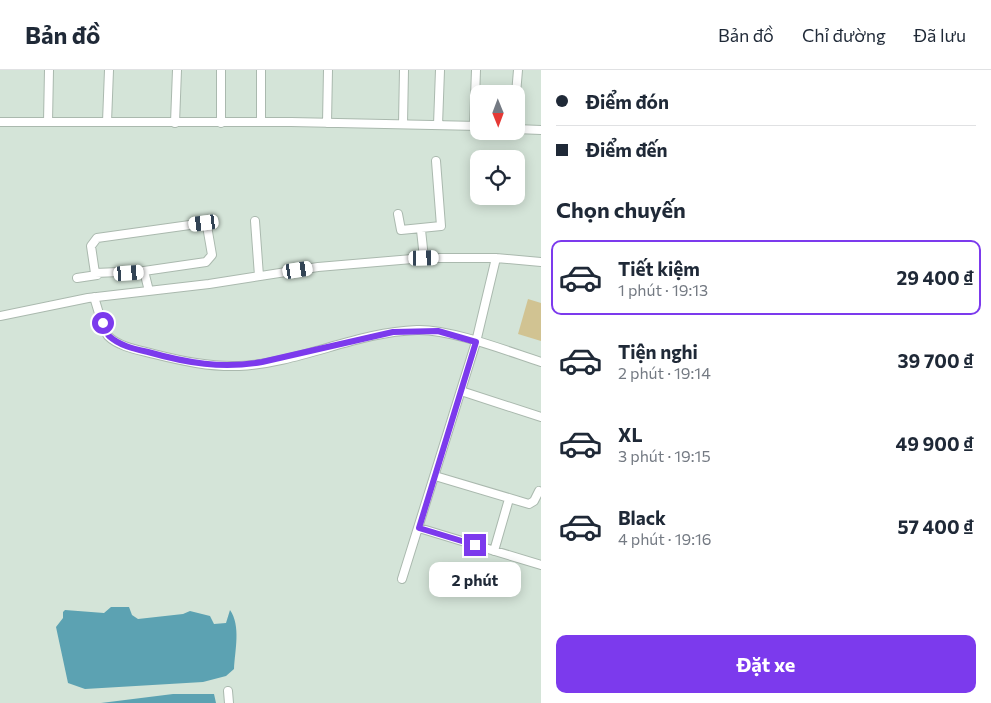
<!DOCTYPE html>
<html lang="vi">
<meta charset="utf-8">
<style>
:root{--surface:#fff;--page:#f6f6f7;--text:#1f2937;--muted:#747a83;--line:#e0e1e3;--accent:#7c3aed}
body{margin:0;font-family:Commissioner,sans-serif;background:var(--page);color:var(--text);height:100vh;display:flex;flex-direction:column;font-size:19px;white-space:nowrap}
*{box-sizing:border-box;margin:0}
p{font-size:16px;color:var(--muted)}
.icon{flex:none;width:28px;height:28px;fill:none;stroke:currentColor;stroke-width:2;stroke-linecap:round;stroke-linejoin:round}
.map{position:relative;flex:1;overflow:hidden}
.drawer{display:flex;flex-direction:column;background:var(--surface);width:450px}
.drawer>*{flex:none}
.banner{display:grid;align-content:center;height:110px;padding:0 15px;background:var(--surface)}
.needle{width:32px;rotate:179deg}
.controls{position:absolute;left:470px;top:15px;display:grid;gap:10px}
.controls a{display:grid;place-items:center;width:55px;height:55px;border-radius:10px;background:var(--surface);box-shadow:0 2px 12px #0003;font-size:25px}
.end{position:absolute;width:22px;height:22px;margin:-11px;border:6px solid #7c3aed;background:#fff;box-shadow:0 0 0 2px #fff}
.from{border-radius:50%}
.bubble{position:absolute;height:35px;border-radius:10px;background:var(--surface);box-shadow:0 2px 12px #0003;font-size:16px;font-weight:700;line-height:35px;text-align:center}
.car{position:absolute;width:15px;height:30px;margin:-15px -8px;border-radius:6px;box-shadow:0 0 4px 1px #0007;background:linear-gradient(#fff 24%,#345 0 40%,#fff 0 76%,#345 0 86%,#fff 0)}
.banner b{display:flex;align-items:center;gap:18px;height:48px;font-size:19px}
.banner b+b{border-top:1px solid var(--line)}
.banner i{width:12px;height:12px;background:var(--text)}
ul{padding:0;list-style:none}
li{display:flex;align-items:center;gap:15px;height:75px;margin:0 10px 8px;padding:0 5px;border:2px solid transparent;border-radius:10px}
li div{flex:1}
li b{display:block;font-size:19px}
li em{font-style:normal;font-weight:700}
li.on{border-color:var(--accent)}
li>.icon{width:45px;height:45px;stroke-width:1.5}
h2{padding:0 15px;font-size:22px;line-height:60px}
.button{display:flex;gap:10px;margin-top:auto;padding:10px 15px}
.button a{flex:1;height:58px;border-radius:10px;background:var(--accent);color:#fff;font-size:20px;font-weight:700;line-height:58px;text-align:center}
header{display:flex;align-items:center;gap:30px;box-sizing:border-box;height:70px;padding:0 25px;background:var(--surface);border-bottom:1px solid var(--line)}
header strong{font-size:24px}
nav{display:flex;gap:28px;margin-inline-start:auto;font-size:18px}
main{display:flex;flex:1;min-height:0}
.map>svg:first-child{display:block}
.green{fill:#d1c392}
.water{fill:#5ca2b2}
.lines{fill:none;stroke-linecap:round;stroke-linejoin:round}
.minor-casing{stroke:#aab9ae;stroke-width:10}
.minor{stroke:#fff;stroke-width:8}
.route{stroke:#7c3aed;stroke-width:6}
</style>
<header>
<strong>Bản đồ</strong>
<nav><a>Bản đồ</a><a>Chỉ đường</a><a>Đã lưu</a></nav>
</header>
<main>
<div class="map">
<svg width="541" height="633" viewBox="0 0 541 633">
<rect width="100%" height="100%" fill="#d4e4d8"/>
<path class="green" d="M528 229 541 233V271L518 264Z"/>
<path class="water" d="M111 537H129L132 545 138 549 183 544 190 541 210 546 214 554 226 553 230 540C241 556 235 580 234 599L226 606 203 612 85 619 68 613 56 557 63 548V542L65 540 104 543Z
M173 624H214L216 633H101Z"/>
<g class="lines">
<g class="minor-casing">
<path id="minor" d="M516 24 518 0
M0 52H291L479 56
M48 52 49 0
M107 52 109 0
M261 52V0
M175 53 177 0
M221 53V0
M327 53 328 0
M403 54 404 0
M438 55 440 0
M474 56 476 0
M516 59 541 60
M398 144 401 160 441 156 436 91
M255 151 259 206
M204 153 207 156 212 185 206 192 144 201 95 203 91 176 97 168Z
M421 160 424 188
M144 201 149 221
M77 208 97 205
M94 227C97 236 103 260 108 266 119 277 139 280 154 284 182 291 210 297 239 296 300 293 356 262 417 260 451 259 507 281 541 292
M0 246 88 228 209 214 318 197 424 188H496L541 192
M461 321 541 347
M435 406 529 434 534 431 539 421 541 422
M419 458 541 495
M494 481 509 429
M402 509 476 272 496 188
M228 621 229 633"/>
</g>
<use href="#minor" class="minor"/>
</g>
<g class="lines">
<path class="route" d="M103 253C105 257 106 263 109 266 120 276 135 279 148 282 187 293 222 299 262 292L393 262 438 261 476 272 419 458 475 475"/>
</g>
</svg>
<div class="controls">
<a><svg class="needle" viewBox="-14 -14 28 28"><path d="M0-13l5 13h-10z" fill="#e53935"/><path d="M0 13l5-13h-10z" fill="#747a83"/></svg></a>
<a><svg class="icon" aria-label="locate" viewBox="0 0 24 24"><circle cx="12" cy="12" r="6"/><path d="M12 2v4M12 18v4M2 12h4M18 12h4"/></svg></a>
</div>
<i class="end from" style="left:103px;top:253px"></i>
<i class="end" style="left:475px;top:475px"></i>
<div class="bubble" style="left:429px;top:492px;width:92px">2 phút</div>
<i class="car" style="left:204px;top:153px;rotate:263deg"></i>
<i class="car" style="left:424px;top:188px;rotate:89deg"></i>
<i class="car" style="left:298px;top:200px;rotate:81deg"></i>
<i class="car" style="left:129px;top:203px;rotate:86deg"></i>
</div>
<section class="drawer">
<div class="banner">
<b><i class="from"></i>Điểm đón</b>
<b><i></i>Điểm đến</b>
</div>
<h2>Chọn chuyến</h2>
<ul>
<li class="on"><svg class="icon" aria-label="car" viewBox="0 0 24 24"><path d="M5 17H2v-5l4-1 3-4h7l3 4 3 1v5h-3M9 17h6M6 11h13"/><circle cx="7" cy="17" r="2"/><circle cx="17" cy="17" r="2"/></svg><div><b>Tiết kiệm</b><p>1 phút · 19:13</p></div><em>29 400 ₫</em></li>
<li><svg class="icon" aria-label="car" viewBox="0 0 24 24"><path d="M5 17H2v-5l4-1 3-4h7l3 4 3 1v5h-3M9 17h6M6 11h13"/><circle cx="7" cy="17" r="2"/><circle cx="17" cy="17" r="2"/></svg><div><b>Tiện nghi</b><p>2 phút · 19:14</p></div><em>39 700 ₫</em></li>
<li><svg class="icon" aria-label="car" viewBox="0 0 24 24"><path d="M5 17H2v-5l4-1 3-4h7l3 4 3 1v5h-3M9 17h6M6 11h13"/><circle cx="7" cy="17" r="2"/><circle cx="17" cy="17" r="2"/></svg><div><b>XL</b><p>3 phút · 19:15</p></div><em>49 900 ₫</em></li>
<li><svg class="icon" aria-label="car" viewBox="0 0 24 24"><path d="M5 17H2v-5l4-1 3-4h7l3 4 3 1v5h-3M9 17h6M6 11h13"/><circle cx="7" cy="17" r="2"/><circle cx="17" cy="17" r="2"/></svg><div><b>Black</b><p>4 phút · 19:16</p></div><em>57 400 ₫</em></li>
</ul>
<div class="button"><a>Đặt xe</a></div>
</section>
</main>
